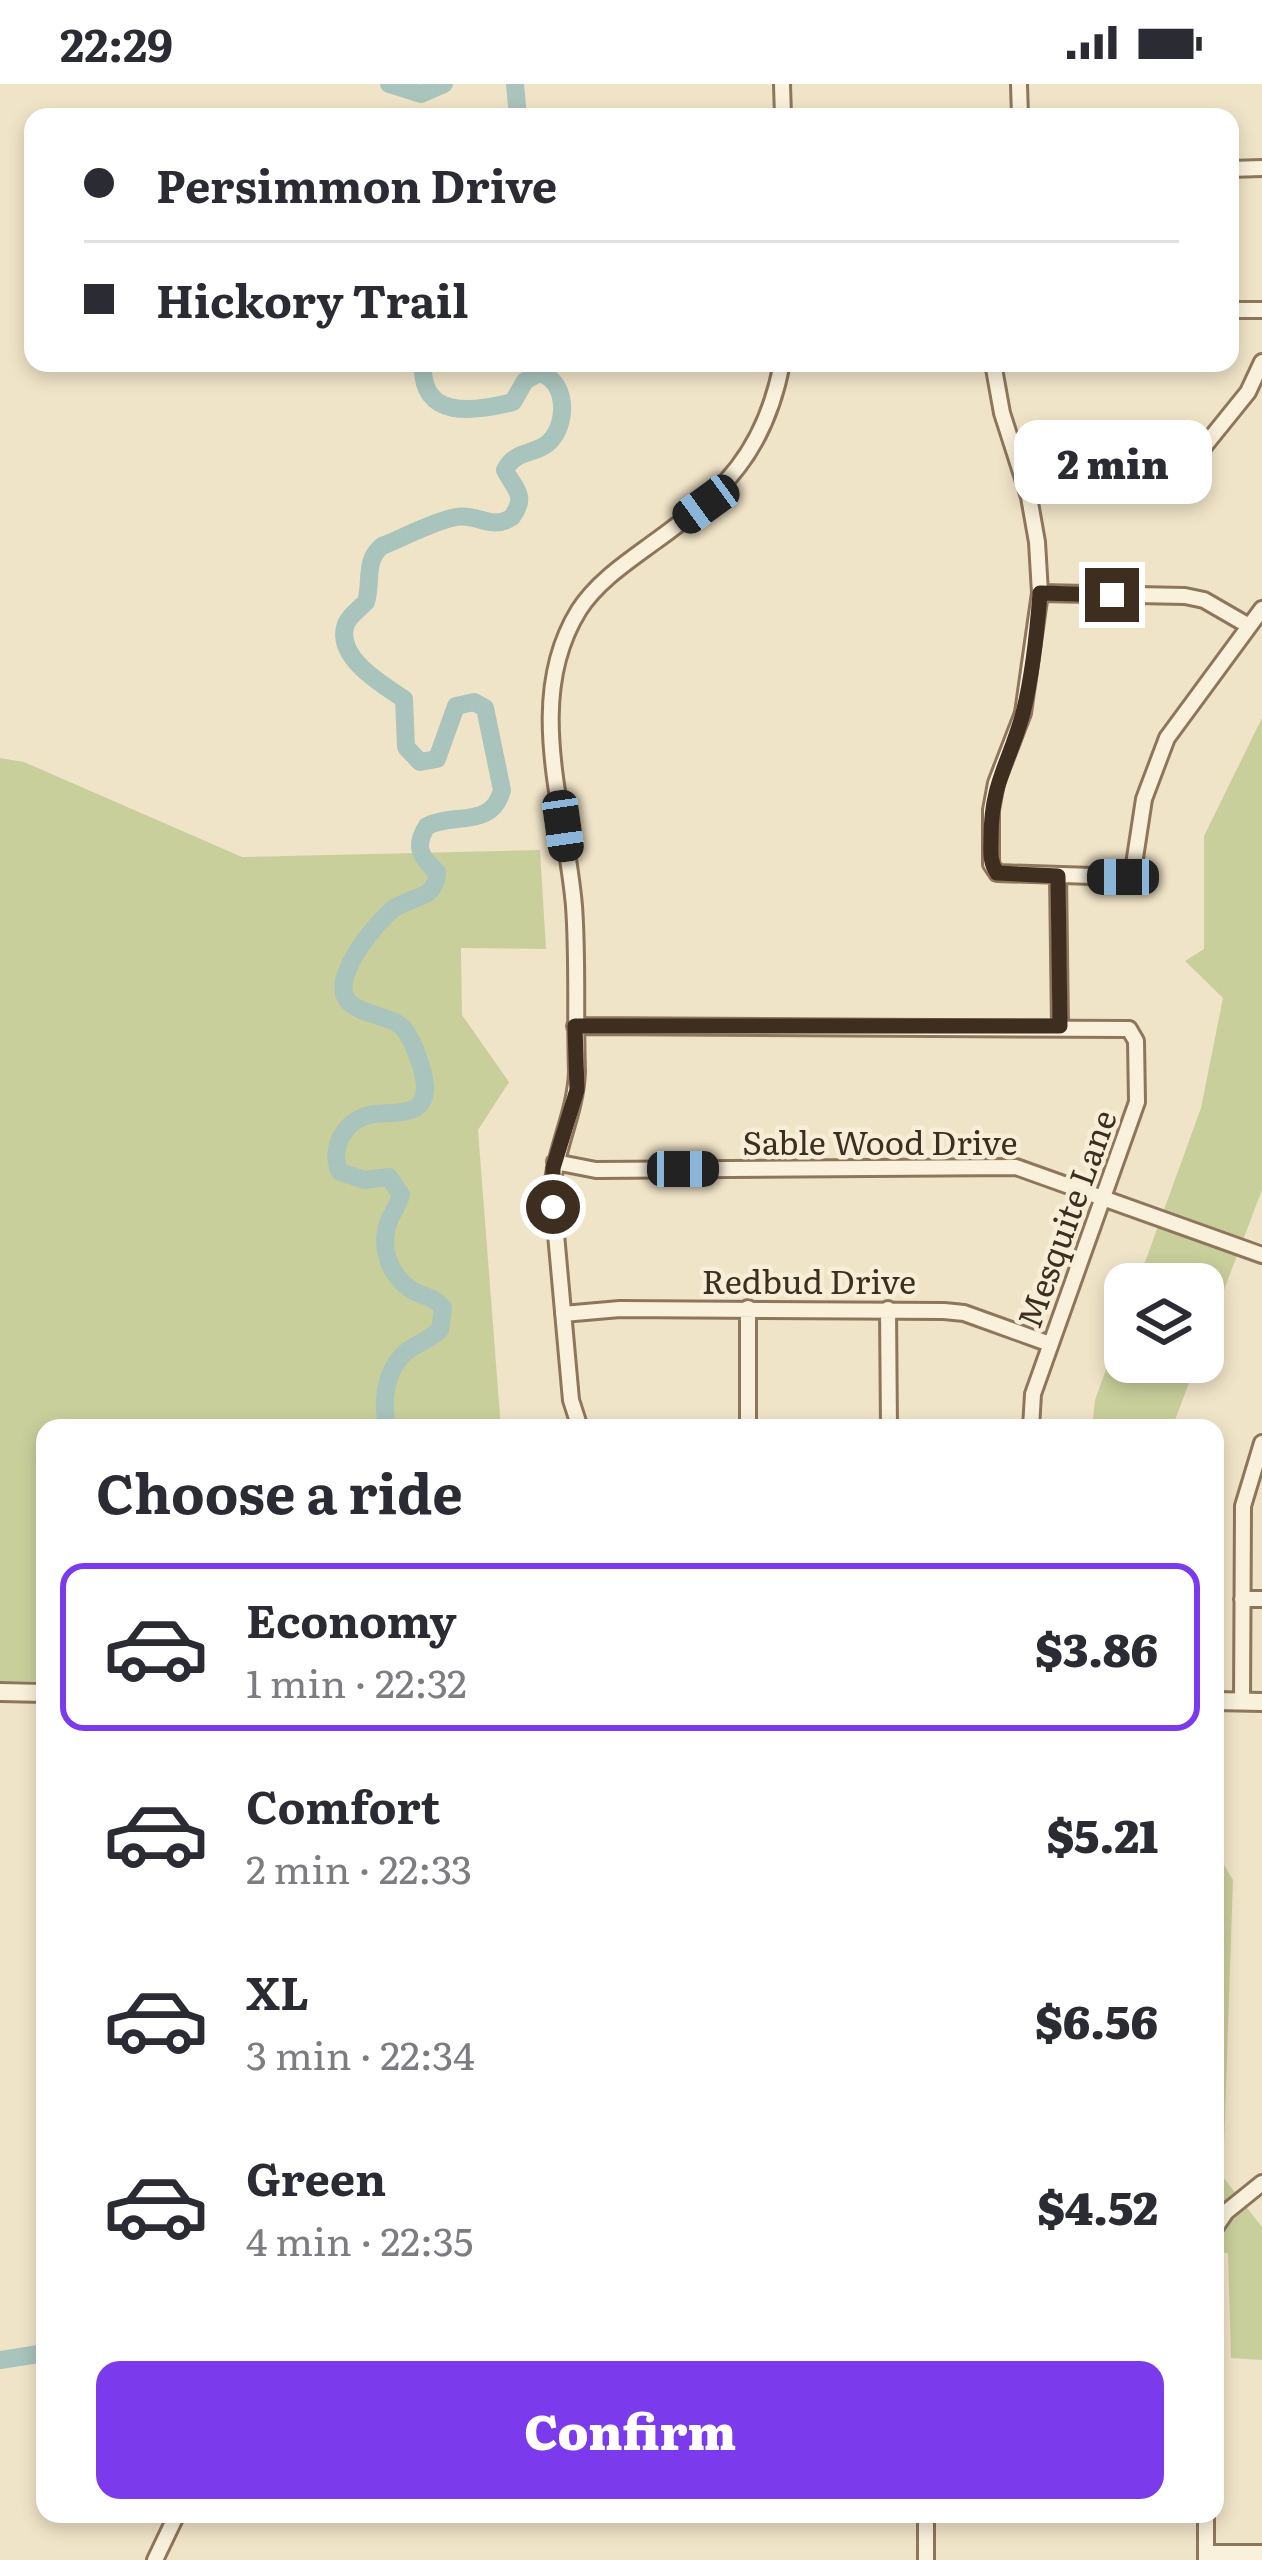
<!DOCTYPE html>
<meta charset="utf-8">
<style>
:root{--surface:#fff;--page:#f7f7f7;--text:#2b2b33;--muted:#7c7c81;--line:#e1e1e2;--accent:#7c3aed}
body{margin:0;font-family:Literata,serif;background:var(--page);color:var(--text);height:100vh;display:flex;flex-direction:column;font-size:45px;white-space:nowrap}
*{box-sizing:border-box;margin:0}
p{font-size:39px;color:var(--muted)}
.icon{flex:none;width:66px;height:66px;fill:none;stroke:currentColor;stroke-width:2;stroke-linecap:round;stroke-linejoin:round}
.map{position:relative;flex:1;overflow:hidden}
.side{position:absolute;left:36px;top:1335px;width:1188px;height:1104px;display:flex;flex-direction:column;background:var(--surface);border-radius:24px;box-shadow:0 6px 18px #0003}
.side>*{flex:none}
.banner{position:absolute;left:24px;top:24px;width:1215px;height:264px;border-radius:24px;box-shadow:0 6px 18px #0003;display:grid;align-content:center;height:264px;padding:0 60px;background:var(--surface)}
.controls{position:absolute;left:1104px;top:1179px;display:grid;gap:24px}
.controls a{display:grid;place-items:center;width:120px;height:120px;border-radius:24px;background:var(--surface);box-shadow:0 6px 18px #0003;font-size:60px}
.end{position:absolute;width:54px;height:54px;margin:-27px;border:15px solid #3d2e20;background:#fff;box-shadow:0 0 0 6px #fff}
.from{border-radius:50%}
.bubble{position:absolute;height:84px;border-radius:24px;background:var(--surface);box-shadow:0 6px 18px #0003;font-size:39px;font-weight:800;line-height:84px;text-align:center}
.car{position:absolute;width:36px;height:72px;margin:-36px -18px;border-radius:15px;box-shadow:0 0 9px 3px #0007;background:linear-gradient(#222 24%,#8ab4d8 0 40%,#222 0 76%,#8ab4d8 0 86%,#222 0)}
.banner b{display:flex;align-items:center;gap:42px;height:114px;font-size:45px}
.banner b+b{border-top:3px solid var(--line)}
.banner i{width:30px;height:30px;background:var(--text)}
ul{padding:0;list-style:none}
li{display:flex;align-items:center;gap:36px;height:168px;margin:0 24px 18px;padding:0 36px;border:6px solid transparent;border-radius:24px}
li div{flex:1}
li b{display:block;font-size:45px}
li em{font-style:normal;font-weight:800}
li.current{border-color:var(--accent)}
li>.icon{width:108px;height:108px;stroke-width:1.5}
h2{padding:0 60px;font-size:54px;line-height:144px}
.cta{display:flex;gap:24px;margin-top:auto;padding:24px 60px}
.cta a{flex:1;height:138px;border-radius:24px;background:var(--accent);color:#fff;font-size:48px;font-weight:800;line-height:138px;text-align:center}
.status{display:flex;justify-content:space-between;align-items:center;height:84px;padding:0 60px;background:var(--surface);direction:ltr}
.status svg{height:33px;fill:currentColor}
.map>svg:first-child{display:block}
.green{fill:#c9cf9b}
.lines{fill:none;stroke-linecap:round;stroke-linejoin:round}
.river{stroke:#a9c4bc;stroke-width:18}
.minor-casing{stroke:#8d765c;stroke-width:20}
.tertiary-casing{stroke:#8d765c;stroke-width:22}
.minor{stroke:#faf1dc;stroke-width:14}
.tertiary{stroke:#faf1dc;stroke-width:16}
.route{stroke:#3d2e20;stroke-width:15}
.labels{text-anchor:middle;stroke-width:9;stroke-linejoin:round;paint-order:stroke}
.street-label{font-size:33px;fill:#3d2e20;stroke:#f7eed8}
</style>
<div class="status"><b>22:29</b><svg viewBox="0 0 49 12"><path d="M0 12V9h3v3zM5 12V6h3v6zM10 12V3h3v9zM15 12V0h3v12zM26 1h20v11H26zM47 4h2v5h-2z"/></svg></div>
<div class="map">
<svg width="1262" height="2476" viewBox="0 0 1262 2476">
<rect width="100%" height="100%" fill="#f0e4c8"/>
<path class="green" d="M1262 634V1106L1203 1261V1200H1137L1201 1024 1223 914 1185 877 1204 865V752Z
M0 674 24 678 242 773 540 766 546 865 461 864 462 931 509 998 478 1046 501 1344H45V1597H0Z
M1125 1233V1278H1197L1172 1344H1092L1095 1316Z
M1215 1766 1233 1796 1223 2093 1262 2143V2276L1231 2274 1228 2169 1215 2168Z"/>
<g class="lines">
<path class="river" d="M389 0 421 10 444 0
M515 0 518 33
M388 1344C381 1319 385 1286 406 1268 416 1260 430 1255 440 1246L443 1224C434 1212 422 1213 410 1205 389 1190 379 1162 389 1137 393 1127 398 1122 401 1111L389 1093 365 1096 340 1088C329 1065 344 1037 369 1031 389 1026 427 1037 425 1001 424 987 412 951 401 942 383 926 327 933 348 885 355 866 377 839 392 826 410 811 436 818 437 788 420 773 414 762 427 742 454 728 492 745 502 706L485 624 474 618 456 622 437 675 420 678 406 663 404 615C383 601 334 573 346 540 349 532 359 525 366 518 372 499 364 476 382 462 405 453 431 438 456 433 477 429 492 447 512 433 528 411 514 405 505 386 516 364 538 372 552 355 568 335 566 296 539 289L525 297 513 318C473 328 420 336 423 279
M0 2276 45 2269"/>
<g class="minor-casing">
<path id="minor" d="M782 0 783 33
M1019 0 1020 33
M1230 85 1262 84
M1230 226H1262
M993 279 1002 329 1029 413 1037 458 1040 509 1023 629 996 699 991 726V780L997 789 1123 793 1133 787 1144 715 1167 654 1262 525
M1018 374 1054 367 1202 365 1248 308 1262 278
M1040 509 1185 512 1204 516 1249 542
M1058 792 1060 942
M575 942 1129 945 1136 957 1137 1018 1033 1310 1031 1344
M555 1078 596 1086 1016 1083 1262 1171
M748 1224V1344
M888 1225 889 1344
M563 1230 620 1225 944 1227 964 1229 1050 1260
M580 1344 571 1316 552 1106C555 1065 576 1028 577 987 575 932 578 877 574 822 566 725 523 616 579 526 597 498 627 478 653 459 724 408 765 368 782 279
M1242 1515H1262
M1242 1618 1243 1422 1262 1359
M1215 2144 1226 2128 1262 2099
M926 2430V2476
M1206 2469H1262
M155 2476 177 2430
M1206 2476V2430"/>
</g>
<g class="tertiary-casing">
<path id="tertiary" d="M0 1608 45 1609
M1215 1617 1262 1618"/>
</g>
<use href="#minor" class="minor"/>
<use href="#tertiary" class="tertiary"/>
</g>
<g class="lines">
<path class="route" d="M553 1123V1084L577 1006 575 942H1060L1058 792 997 789C989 777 991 767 991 754 991 698 1010 678 1023 629 1033 590 1037 549 1040 509L1112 511"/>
</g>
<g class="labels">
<g class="street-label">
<text x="880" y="1071">Sable Wood Drive</text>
<text transform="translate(1067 1135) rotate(-70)" y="12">Mesquite Lane</text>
<text x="809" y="1210">Redbud Drive</text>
</g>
</g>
</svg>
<div class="controls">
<a><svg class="icon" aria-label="layers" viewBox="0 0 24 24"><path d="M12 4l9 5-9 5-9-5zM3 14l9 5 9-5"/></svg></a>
</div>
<i class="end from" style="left:553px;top:1123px"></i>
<i class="end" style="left:1112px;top:511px"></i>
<div class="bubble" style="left:1014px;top:336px;width:198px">2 min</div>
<i class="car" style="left:706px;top:420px;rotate:234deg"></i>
<i class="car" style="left:563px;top:742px;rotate:172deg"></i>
<i class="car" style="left:1123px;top:793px;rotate:270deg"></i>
<i class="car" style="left:683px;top:1085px;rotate:90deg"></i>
<div class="banner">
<b><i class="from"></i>Persimmon Drive</b>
<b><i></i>Hickory Trail</b>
</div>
<section class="side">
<h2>Choose a ride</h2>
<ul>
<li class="current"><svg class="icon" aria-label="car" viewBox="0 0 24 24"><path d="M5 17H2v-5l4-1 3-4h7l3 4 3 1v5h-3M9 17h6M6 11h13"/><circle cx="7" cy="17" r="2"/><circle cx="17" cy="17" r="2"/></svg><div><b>Economy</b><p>1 min · 22:32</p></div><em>$3.86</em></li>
<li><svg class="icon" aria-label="car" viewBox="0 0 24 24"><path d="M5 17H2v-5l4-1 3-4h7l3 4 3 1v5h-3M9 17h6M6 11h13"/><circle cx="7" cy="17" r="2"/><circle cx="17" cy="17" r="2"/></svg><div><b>Comfort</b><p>2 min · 22:33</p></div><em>$5.21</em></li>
<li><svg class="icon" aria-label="car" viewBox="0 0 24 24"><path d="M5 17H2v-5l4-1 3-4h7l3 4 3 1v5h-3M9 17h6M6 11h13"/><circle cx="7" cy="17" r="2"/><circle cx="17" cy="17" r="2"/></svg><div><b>XL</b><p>3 min · 22:34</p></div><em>$6.56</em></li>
<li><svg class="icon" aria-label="car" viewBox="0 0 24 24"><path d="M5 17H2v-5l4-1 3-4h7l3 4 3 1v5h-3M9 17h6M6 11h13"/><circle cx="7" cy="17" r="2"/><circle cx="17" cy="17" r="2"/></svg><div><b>Green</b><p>4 min · 22:35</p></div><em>$4.52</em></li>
</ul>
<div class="cta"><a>Confirm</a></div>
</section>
</div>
